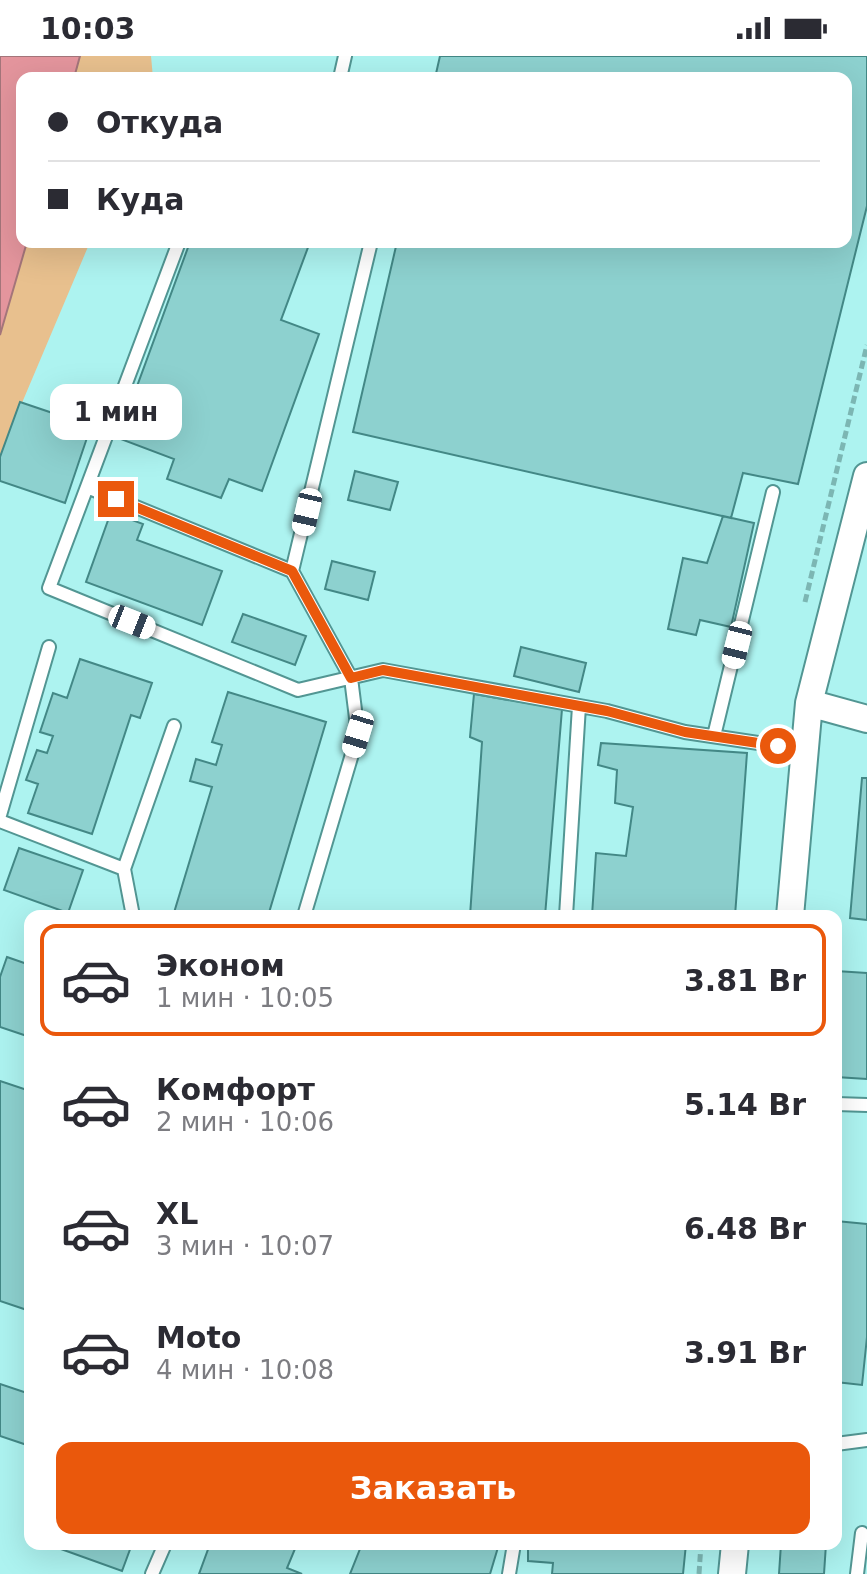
<!DOCTYPE html>
<html lang="ru">
<meta charset="utf-8">
<style>
:root{--surface:#fff;--page:#f7f7f7;--text:#2b2b33;--muted:#7c7c81;--line:#e1e1e2;--accent:#ea580c}
body{margin:0;font-family:"DejaVu Sans",sans-serif;background:var(--page);color:var(--text);height:100vh;display:flex;flex-direction:column;font-size:30px;white-space:nowrap}
*{box-sizing:border-box;margin:0}
p{font-size:26px;color:var(--muted)}
.icon{flex:none;width:44px;height:44px;fill:none;stroke:currentColor;stroke-width:2;stroke-linecap:round;stroke-linejoin:round}
.map{position:relative;flex:1;overflow:hidden}
.drawer{position:absolute;left:24px;top:854px;width:818px;height:640px;display:flex;flex-direction:column;background:var(--surface);border-radius:16px;box-shadow:0 8px 32px #0002}
.drawer>*{flex:none}
.top-card{position:absolute;left:16px;top:16px;width:836px;height:176px;border-radius:16px;box-shadow:0 8px 32px #0002;display:grid;align-content:center;height:176px;padding:0 32px;background:var(--surface)}
.end{position:absolute;width:36px;height:36px;margin:-18px;border:10px solid #ea580c;background:#fff;box-shadow:0 0 0 4px #fff}
.from{border-radius:50%}
.bubble{position:absolute;height:56px;border-radius:16px;background:var(--surface);box-shadow:0 8px 32px #0002;font-size:26px;font-weight:600;line-height:56px;text-align:center}
.car{position:absolute;width:24px;height:48px;margin:-24px -12px;border-radius:10px;box-shadow:0 0 6px 2px #0007;background:linear-gradient(#fff 24%,#345 0 40%,#fff 0 76%,#345 0 86%,#fff 0)}
.top-card b{display:flex;align-items:center;gap:28px;height:76px;font-size:30px}
.top-card b+b{border-top:2px solid var(--line)}
.top-card i{width:20px;height:20px;background:var(--text)}
ul{padding:14px 0 0;list-style:none}
li{display:flex;align-items:center;gap:24px;height:112px;margin:0 16px 12px;padding:0 16px;border:4px solid transparent;border-radius:16px}
li div{flex:1}
li b{display:block;font-size:30px}
li em{font-style:normal;font-weight:600}
li.current{border-color:var(--accent)}
li>.icon{width:72px;height:72px;stroke-width:1.5}
.primary-button{display:flex;gap:16px;margin-top:auto;padding:16px 32px}
.primary-button a{flex:1;height:92px;border-radius:16px;background:var(--accent);color:#fff;font-size:32px;font-weight:600;line-height:92px;text-align:center}
.status{display:flex;justify-content:space-between;align-items:center;height:56px;padding:0 40px;background:var(--surface);direction:ltr}
.status svg{height:22px;fill:currentColor}
.map>svg:first-child{display:block}
.green{fill:#e8c08e}
.water{fill:#e4959d;stroke:#a4757a;stroke-width:2}
.building{fill:#8dd1cf;stroke:#438886;stroke-width:2}
.lines{fill:none;stroke-linecap:round;stroke-linejoin:round}
.lane-casing{stroke:#529693;stroke-width:16}
.street-casing{stroke:#529693;stroke-width:30}
.path{stroke:#7cb6b3;stroke-width:5;stroke-dasharray:8 4;stroke-linecap:butt}
.lane{stroke:#fff;stroke-width:12}
.street{stroke:#fff;stroke-width:26}
.route{stroke:#ea580c;stroke-width:10}
</style>
<div class="status"><b>10:03</b><svg viewBox="0 0 49 12"><path d="M0 12V9h3v3zM5 12V6h3v6zM10 12V3h3v9zM15 12V0h3v12zM26 1h20v11H26zM47 4h2v5h-2z"/></svg></div>
<div class="map">
<svg width="867" height="1518" viewBox="0 0 867 1518">
<rect width="100%" height="100%" fill="#adf3f0"/>
<path class="green" d="M80 0H151L153 22H74Z
M27 186H90L0 399V279Z"/>
<path class="water" d="M0 0H80L74 22H22V186H27L0 279Z"/>
<path class="building" d="M440 0H867V150L798 428 743 417 731 462 353 376 397 186H846V22H435Z
M190 186H310L281 264 319 278 262 435 229 423 221 442 167 423 174 403 118 382Z
M20 346 91 370 65 447 0 425V401Z
M355 415 398 426 390 454 348 444Z
M111 456 143 468 137 484 222 515 202 569 86 526Z
M723 460 754 467 731 571 700 564 696 579 668 573 683 502 707 507Z
M332 505 375 516 368 544 325 533Z
M243 558 306 580 295 609 232 586Z
M521 591 586 607 579 636 514 620Z
M80 603 152 627 140 662 131 659 92 778 28 757 38 728 26 724 37 694 47 697 53 680 40 676 53 637 67 642Z
M228 636 326 666 268 860H173L212 731 190 725 196 703 216 709 222 689 212 686Z
M474 638 562 653 545 860H470L482 686 470 681Z
M601 687 747 697 735 860H592L596 797 626 800 633 751 615 747 617 714 598 709Z
M862 722H867V864L850 862Z
M19 792 83 814 68 857 4 834Z
M7 901 30 909V981L0 971V921Z
M836 915 867 917V1023L836 1021Z
M0 1025 30 1035V1255L0 1245Z
M836 1165 867 1168V1281L862 1329 836 1326Z
M0 1328 30 1338V1390L0 1380Z
M47 1488H132L122 1515Z
M210 1488H297L287 1512 302 1518H199Z
M362 1488H499L490 1518H350Z
M528 1488H686L683 1518H552L553 1507 528 1505Z
M781 1488H826L824 1518H779Z"/>
<g class="lines">
<g class="lane-casing">
<path id="lane" d="M340 22 345 0
M179 186 49 532 298 634 383 614 607 655 685 676 778 690 804 691
M87 431 292 515
M714 680 773 436
M0 759 49 591
M0 765 124 813 133 860
M124 813 174 670
M304 860 358 678 351 622 292 515 371 186
M566 860 579 650
M836 1048 867 1049
M836 1388 867 1384
M152 1518 165 1488
M509 1518 514 1488
M857 1518 862 1477"/>
</g>
<g class="street-casing">
<path id="street" d="M809 647 867 663
M790 860 809 647 867 420
M732 1518 735 1488"/>
</g>
<path class="path" d="M805 546 867 289
M699 1518 701 1488"/>
<use href="#lane" class="lane"/>
<use href="#street" class="street"/>
</g>
<g class="lines">
<path class="route" d="M116 443 292 515 351 622 383 614 607 655 685 676 778 690"/>
</g>
</svg>
<i class="end from" style="left:778px;top:690px"></i>
<i class="end" style="left:116px;top:443px"></i>
<div class="bubble" style="left:50px;top:328px;width:132px">1 мин</div>
<i class="car" style="left:307px;top:456px;rotate:193deg"></i>
<i class="car" style="left:132px;top:566px;rotate:112deg"></i>
<i class="car" style="left:737px;top:589px;rotate:194deg"></i>
<i class="car" style="left:358px;top:678px;rotate:197deg"></i>
<div class="top-card">
<b><i class="from"></i>Откуда</b>
<b><i></i>Куда</b>
</div>
<section class="drawer">
<ul>
<li class="current"><svg class="icon" aria-label="car" viewBox="0 0 24 24"><path d="M5 17H2v-5l4-1 3-4h7l3 4 3 1v5h-3M9 17h6M6 11h13"/><circle cx="7" cy="17" r="2"/><circle cx="17" cy="17" r="2"/></svg><div><b>Эконом</b><p>1 мин · 10:05</p></div><em>3.81 Br</em></li>
<li><svg class="icon" aria-label="car" viewBox="0 0 24 24"><path d="M5 17H2v-5l4-1 3-4h7l3 4 3 1v5h-3M9 17h6M6 11h13"/><circle cx="7" cy="17" r="2"/><circle cx="17" cy="17" r="2"/></svg><div><b>Комфорт</b><p>2 мин · 10:06</p></div><em>5.14 Br</em></li>
<li><svg class="icon" aria-label="car" viewBox="0 0 24 24"><path d="M5 17H2v-5l4-1 3-4h7l3 4 3 1v5h-3M9 17h6M6 11h13"/><circle cx="7" cy="17" r="2"/><circle cx="17" cy="17" r="2"/></svg><div><b>XL</b><p>3 мин · 10:07</p></div><em>6.48 Br</em></li>
<li><svg class="icon" aria-label="car" viewBox="0 0 24 24"><path d="M5 17H2v-5l4-1 3-4h7l3 4 3 1v5h-3M9 17h6M6 11h13"/><circle cx="7" cy="17" r="2"/><circle cx="17" cy="17" r="2"/></svg><div><b>Moto</b><p>4 мин · 10:08</p></div><em>3.91 Br</em></li>
</ul>
<div class="primary-button"><a>Заказать</a></div>
</section>
</div>
